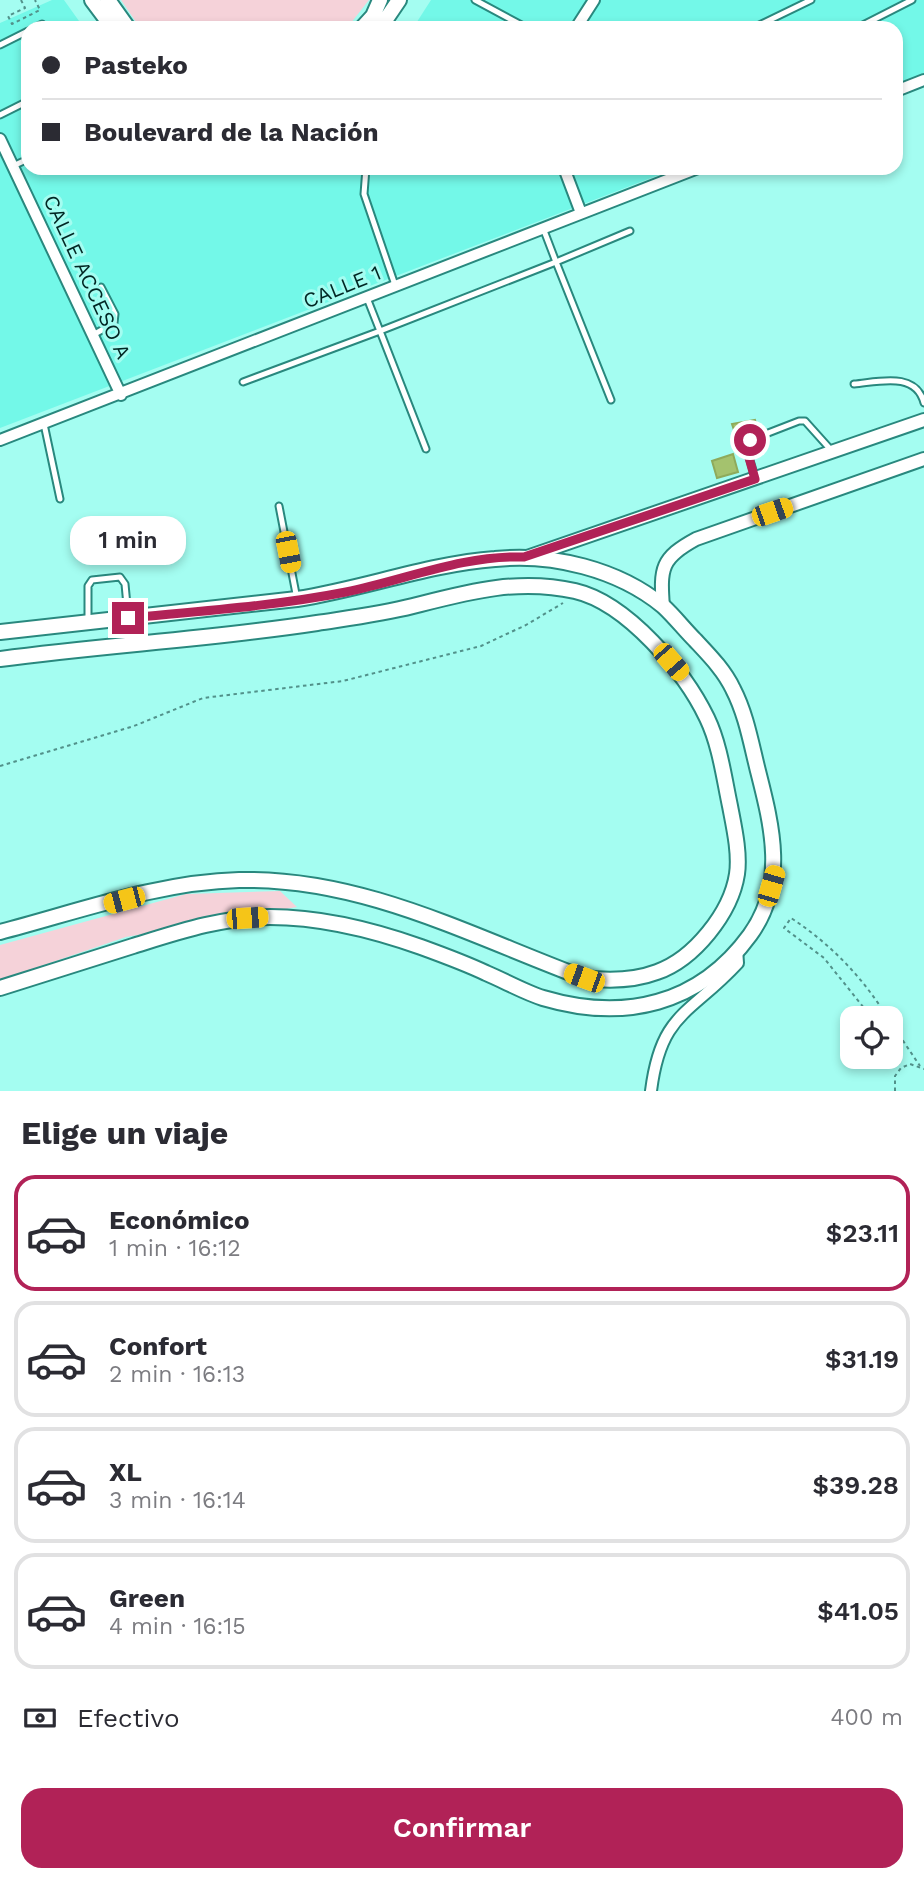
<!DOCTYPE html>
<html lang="es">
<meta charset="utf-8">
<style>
:root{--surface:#fff;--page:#f7f7f7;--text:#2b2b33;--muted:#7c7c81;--line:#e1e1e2;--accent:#b12257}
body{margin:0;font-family:"Work Sans",sans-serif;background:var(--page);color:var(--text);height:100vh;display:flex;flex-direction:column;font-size:26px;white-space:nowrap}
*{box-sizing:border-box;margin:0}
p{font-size:23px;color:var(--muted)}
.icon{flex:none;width:38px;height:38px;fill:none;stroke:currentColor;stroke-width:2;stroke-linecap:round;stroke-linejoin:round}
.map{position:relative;height:1091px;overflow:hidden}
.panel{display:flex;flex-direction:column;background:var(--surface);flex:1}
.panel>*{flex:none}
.top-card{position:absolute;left:21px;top:21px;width:882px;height:154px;border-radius:21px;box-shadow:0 4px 10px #0003;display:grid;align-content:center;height:154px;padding:0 21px;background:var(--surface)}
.fabs{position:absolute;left:840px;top:1006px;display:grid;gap:14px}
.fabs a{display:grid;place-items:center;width:63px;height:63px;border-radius:14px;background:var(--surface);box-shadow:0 4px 10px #0003;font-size:35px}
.end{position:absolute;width:32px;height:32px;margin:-16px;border:9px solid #b12257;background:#fff;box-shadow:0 0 0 4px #fff}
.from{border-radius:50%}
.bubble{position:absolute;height:49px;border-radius:21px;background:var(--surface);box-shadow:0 4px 10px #0003;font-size:23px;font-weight:600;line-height:49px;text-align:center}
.car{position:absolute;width:21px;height:42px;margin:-21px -10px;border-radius:9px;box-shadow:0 0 5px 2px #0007;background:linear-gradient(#f5c518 24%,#345 0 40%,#f5c518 0 76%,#345 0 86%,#f5c518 0)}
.top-card b{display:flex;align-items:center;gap:24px;height:66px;font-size:26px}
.top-card b+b{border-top:2px solid var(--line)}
.top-card i{width:18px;height:18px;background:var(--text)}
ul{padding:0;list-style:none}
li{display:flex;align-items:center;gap:21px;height:116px;margin:0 14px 10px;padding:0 7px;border:4px solid var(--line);border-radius:21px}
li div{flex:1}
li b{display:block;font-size:26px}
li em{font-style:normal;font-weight:600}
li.current{border-color:var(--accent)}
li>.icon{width:63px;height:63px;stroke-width:1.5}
h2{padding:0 21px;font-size:32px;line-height:84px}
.pay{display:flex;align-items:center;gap:18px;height:77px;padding:0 21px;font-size:26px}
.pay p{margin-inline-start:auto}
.cta{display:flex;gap:14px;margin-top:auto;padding:14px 21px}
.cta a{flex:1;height:80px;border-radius:21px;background:var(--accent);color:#fff;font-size:28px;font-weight:600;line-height:80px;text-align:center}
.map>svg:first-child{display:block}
.built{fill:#73f8e8}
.green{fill:#f5d2d9}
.building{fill:#a4c26e;stroke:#8eaa5b;stroke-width:2}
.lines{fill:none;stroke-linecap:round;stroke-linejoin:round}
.service-casing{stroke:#29887e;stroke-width:9}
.minor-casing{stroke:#29887e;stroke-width:14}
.tertiary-casing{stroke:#29887e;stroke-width:16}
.secondary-casing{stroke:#29887e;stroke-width:18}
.path{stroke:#52918a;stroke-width:2;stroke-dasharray:3.5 3.5;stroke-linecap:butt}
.service{stroke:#fff;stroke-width:5}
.minor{stroke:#fff;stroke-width:10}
.tertiary{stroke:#fff;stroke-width:12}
.secondary{stroke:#fff;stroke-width:14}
.route{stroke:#b12257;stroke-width:9}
.labels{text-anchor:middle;stroke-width:6;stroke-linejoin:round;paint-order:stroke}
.street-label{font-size:21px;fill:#002623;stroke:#a4fdf1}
</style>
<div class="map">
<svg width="924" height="1091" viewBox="0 0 924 1091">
<rect width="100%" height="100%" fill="#a4fdf1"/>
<path class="built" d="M52 0H64L84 28H28V168H677L0 428V23Z
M431 0H924V73L896 84V28H413Z"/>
<path class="green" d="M121 0H369L347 28H140Z
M280 891 297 907 126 937 0 980V945L186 894Z"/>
<path class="building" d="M755 420 760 435 738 442 732 424Z
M733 454 738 472 717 478 712 461Z"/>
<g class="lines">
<g class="service-casing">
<path id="service" d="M475 0 527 28
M34 28 42 24
M753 28 811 0
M857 28 912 0
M0 45 28 31
M0 115 28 101
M13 166 28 159
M366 168 364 194 395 285
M367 298 380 331 556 262 543 228
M93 335 114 323 115 314 101 287
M243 382 380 331 426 449
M854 384C878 382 916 371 924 403
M611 400 556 262 630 231
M44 424 60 499
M755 477 746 447 750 440 799 421H805L831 450
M279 506 297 599
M88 619V586L92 580 120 577 125 584 128 616"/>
</g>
<g class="minor-casing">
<path id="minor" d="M576 28 594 0
M896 91 924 80
M0 139 121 395
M564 168 581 213
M0 440 698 168
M651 1091C661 1012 690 1015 738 963L737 949"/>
</g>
<g class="tertiary-casing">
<path id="tertiary" d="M527 557 924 420
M663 607C660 568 661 558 696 539L924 459"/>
</g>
<g class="secondary-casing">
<path id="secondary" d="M92 0 113 28
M108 0 128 28
M362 28 373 16 380 0
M380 28 399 0
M0 632 297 599C363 589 428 564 495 559 552 553 618 569 663 606 674 616 684 629 695 640 709 655 724 670 733 689 746 714 751 743 758 771 772 826 787 884 750 935 699 1005 624 1022 543 998 524 992 505 981 486 973 465 963 443 955 421 947 373 930 321 917 270 917 222 917 178 932 133 946 89 960 44 974 0 988
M0 659C105 645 212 639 317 623 349 618 381 614 413 606 468 592 518 578 575 591 627 603 685 672 707 718 720 745 724 778 730 806 734 827 740 853 737 874 731 913 694 959 657 972 633 981 608 981 584 978 471 936 362 877 239 880 158 882 77 912 0 932"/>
</g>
<path class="path" d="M21 0 25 8 8 16 12 24 40 10 35 0
M0 766 134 726 203 698 343 681 481 646 526 625 563 603
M872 1018 824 958 784 928 791 918C832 945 862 977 888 1018
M891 1023 920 1066
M891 1049 900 1067
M895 1091V1076L901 1068 910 1064 924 1069"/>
<use href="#service" class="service"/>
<use href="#minor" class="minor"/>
<use href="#tertiary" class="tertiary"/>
<use href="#secondary" class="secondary"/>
</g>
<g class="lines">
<path class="route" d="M128 618C201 611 275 606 346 592 405 580 463 555 524 557L755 479 746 447 750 440"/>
</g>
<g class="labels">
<g class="street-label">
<text transform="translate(87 277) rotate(65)" y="7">CALLE ACCESO A</text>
<text transform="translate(342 287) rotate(-22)" y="7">CALLE 1</text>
</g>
</g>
</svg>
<div class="fabs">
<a><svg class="icon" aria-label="locate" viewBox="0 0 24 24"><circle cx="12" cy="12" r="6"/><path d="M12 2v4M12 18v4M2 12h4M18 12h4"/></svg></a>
</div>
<i class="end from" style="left:750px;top:440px"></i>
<i class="end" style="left:128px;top:618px"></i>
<div class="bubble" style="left:70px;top:516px;width:116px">1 min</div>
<i class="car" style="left:772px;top:512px;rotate:71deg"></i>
<i class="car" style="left:288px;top:552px;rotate:169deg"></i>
<i class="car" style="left:671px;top:662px;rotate:139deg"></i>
<i class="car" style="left:771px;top:886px;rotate:16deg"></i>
<i class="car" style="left:124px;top:900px;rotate:255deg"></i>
<i class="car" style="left:247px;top:918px;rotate:86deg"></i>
<i class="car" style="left:584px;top:978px;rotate:290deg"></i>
<div class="top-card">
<b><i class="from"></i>Pasteko</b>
<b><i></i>Boulevard de la Nación</b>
</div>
</div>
<section class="panel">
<h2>Elige un viaje</h2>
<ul>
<li class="current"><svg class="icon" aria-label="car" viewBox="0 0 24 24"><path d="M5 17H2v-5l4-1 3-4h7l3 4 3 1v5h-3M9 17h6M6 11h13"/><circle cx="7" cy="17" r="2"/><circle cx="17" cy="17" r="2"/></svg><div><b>Económico</b><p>1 min · 16:12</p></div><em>$23.11</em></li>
<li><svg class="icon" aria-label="car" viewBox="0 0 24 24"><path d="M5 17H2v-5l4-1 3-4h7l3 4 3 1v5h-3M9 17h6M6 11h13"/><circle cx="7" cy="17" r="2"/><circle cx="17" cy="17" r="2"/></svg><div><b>Confort</b><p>2 min · 16:13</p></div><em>$31.19</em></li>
<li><svg class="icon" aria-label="car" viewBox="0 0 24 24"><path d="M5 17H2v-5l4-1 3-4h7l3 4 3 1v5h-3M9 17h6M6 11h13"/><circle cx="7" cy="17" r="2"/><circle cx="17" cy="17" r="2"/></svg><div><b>XL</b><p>3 min · 16:14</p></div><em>$39.28</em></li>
<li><svg class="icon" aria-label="car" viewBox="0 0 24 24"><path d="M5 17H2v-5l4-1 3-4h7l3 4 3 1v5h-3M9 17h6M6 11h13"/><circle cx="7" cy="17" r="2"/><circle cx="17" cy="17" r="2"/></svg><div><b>Green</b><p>4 min · 16:15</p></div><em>$41.05</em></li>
</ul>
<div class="pay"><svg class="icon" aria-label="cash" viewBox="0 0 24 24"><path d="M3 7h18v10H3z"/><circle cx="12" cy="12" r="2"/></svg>Efectivo<p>400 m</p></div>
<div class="cta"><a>Confirmar</a></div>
</section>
